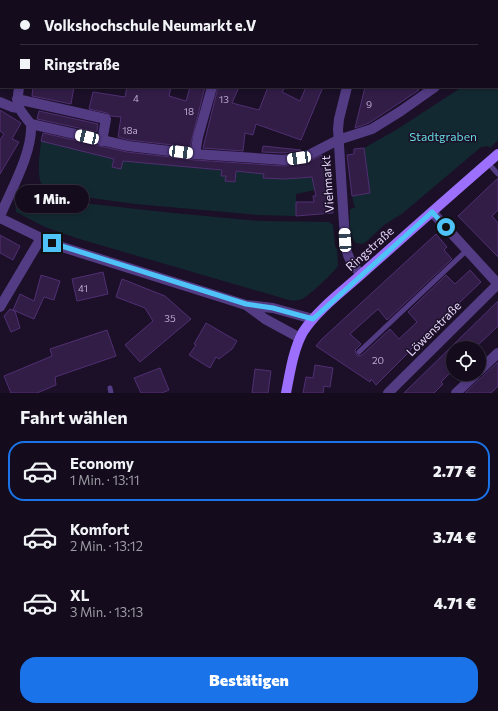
<!DOCTYPE html>
<html lang="de">
<meta charset="utf-8">
<style>
:root{--surface:#140c1d;--page:#211a2a;--text:#f1f3f6;--muted:#9d9ba4;--line:#332c3b;--accent:#1a73e8}
body{margin:0;font-family:Commissioner,sans-serif;background:var(--page);color:var(--text);height:100vh;display:flex;flex-direction:column;font-size:15px;white-space:nowrap}
*{box-sizing:border-box;margin:0}
p{font-size:13px;color:var(--muted)}
.icon{flex:none;width:22px;height:22px;fill:none;stroke:currentColor;stroke-width:2;stroke-linecap:round;stroke-linejoin:round}
.map{position:relative;height:393px;overflow:hidden}
.side{display:flex;flex-direction:column;background:var(--surface);flex:1}
.side>*{flex:none}
.guide{position:absolute;left:0px;top:0px;width:498px;height:88px;box-shadow:0 2px 6px #0003,0 0 0 1px var(--line);display:grid;align-content:center;height:88px;padding:0 20px;background:var(--surface)}
.controls{position:absolute;left:446px;top:341px;display:grid;gap:8px}
.controls a{display:grid;place-items:center;width:40px;height:40px;border-radius:50%;background:var(--surface);box-shadow:0 2px 6px #0003,0 0 0 1px var(--line);font-size:20px}
.end{position:absolute;width:18px;height:18px;margin:-9px;border:5px solid #4fc3f7;background:#111;box-shadow:0 0 0 2px #111}
.from{border-radius:50%}
.bubble{position:absolute;height:28px;border-radius:14px;background:var(--surface);box-shadow:0 2px 6px #0003,0 0 0 1px var(--line);font-size:13px;font-weight:800;line-height:28px;text-align:center}
.car{position:absolute;width:12px;height:24px;margin:-12px -6px;border-radius:5px;box-shadow:0 0 3px 1px #0007;background:linear-gradient(#fff 24%,#345 0 40%,#fff 0 76%,#345 0 86%,#fff 0)}
.guide b{display:flex;align-items:center;gap:14px;height:38px;font-size:15px}
.guide b+b{border-top:1px solid var(--line)}
.guide i{width:10px;height:10px;background:var(--text)}
ul{padding:0;list-style:none}
li{display:flex;align-items:center;gap:12px;height:60px;margin:0 8px 6px;padding:0 12px;border:2px solid transparent;border-radius:16px}
li div{flex:1}
li b{display:block;font-size:15px}
li em{font-style:normal;font-weight:800}
li.on{border-color:var(--accent)}
li>.icon{width:36px;height:36px;stroke-width:1.5}
h2{padding:0 20px;font-size:18px;line-height:48px}
.cta{display:flex;gap:8px;margin-top:auto;padding:8px 20px}
.cta a{flex:1;height:46px;border-radius:16px;background:var(--accent);color:#fff;font-size:16px;font-weight:800;line-height:46px;text-align:center}
.map>svg:first-child{display:block}
.green{fill:#132931}
.building{fill:#321d47;stroke:#502f73}
.lines{fill:none;stroke-linecap:round;stroke-linejoin:round}
.lane{stroke:#543c85;stroke-width:5}
.street{stroke:#543c85;stroke-width:10}
.secondary{stroke:#9c70fc;stroke-width:10}
.route{stroke:#4fc3f7;stroke-width:5}
.labels{text-anchor:middle;stroke-width:3;stroke-linejoin:round;paint-order:stroke}
.number-label{font-size:10px;fill:#baa8d0}
.park-label{font-size:12px;fill:#63d9dd;stroke:#1b1027}
.street-label{font-size:12px;fill:#e7d7fe;stroke:#1b1027}
</style>
<div class="map">
<svg width="498" height="393" viewBox="0 0 498 393">
<rect width="100%" height="100%" fill="#1b1027"/>
<path class="green" d="M498 62V140L490 148 488 146 481 147 403 213 384 225 366 242 362 244 356 243C348 234 350 221 350 209L356 207 354 205 352 196 370 193 364 148 396 130 462 87H497Z
M41 141 114 159 112 167 121 168 123 161 221 170V176H226V181L235 182 236 171 264 173V178L285 179 312 177 315 190 296 194V216L258 215 135 204 48 192C34 185 40 154 41 141Z
M20 192 83 203 173 213 260 221 329 222 333 225 335 246 337 249 338 266C333 273 309 296 302 299 297 301 293 301 289 300L76 238 45 227 16 212 15 200Z"/>
<path class="building" d="M33 87H74L71 104 32 96Z
M127 87H171L169 96 186 101 190 87H205L190 147 129 140 118 137 121 117 111 116 107 113 89 109 93 92 125 97Z
M218 87H239L232 103 259 110 268 87H285L282 92 300 101 306 87H323L301 140 256 124 253 135 245 133 243 151 203 148Z
M365 87H415L419 90 369 123 355 128Z
M0 110 21 123 12 139 19 142 0 174V140L4 134 0 131Z
M39 111 98 124 97 132 37 119Z
M43 133 127 152 195 160 284 166 310 161 322 155 331 191 333 213 296 216V202H314L313 196H316L312 177 285 179 263 178 264 174 236 171 235 182 225 181 226 176H221L222 170 123 161 121 169 112 167 114 159 41 141Z
M263 146 301 150 284 153 262 152Z
M364 148 370 193 352 196 347 155 354 154V149Z
M498 178V210L492 216 498 223V257L458 216Z
M436 234 447 247 444 250 452 259 387 320 378 309 350 334 361 344 355 350 356 354 358 356 362 355 390 329 399 339 417 322 408 312 446 275 455 284 470 270 481 282 410 350H411L376 385 371 379 370 382 316 346 322 339Z
M0 235 20 246 13 260 0 253Z
M103 272 108 294 77 301 72 279Z
M41 275 60 281 54 300 44 297 34 319 13 310 20 294 34 301Z
M122 279 165 296 191 319 140 362 125 345 153 321 145 308 116 297Z
M498 301V326L475 348H453V370L441 382 443 384 434 393H404Z
M10 309 15 311 20 328 11 332 4 316Z
M206 323 237 341 232 349 219 359 216 357 210 368 189 355 196 345 194 344Z
M107 330 116 356 55 377 56 385 37 393H11L4 376 52 356 50 349Z
M498 362V386L491 393H465Z
M315 365 333 368 330 387 324 386 323 393H303L306 377 313 378Z
M160 368 169 390 162 393H141L134 378Z
M255 369 271 371 268 393H252Z"/>
<g class="lines">
<path class="lane" d="M488 163 498 174
M359 352 467 250
M110 388 111 393"/>
<path class="street" d="M101 0 104 1
M388 0 390 1
M33 1V0
M240 1 241 0
M379 1 380 0
M497 38 498 37
M0 60H1
M347 87 339 119 338 129 345 240C346 255 351 264 361 274
M17 99 106 119 102 141
M0 102 12 107 18 108
M31 124 128 146 195 154 284 160 309 155 338 140 372 129 401 111 435 87
M195 154 198 137 212 87
M0 216C11 190 33 152 31 124 18 108 16 108 19 87
M0 218 41 238 59 246 246 305 273 308 313 319
M246 305 265 319 300 338
M0 307 41 238
M479 371 498 353
M388 393 498 284 432 212
M456 393 476 374"/>
<path class="secondary" d="M286 393C290 373 293 350 303 332 317 310 344 290 364 272 408 233 453 193 498 154"/>
</g>
<g class="lines">
<path class="route" d="M52 243 246 304 273 308 313 319 432 212 446 227"/>
</g>
<g class="labels">
<g class="number-label">
<text x="136" y="102">4</text>
<text x="224" y="103">13</text>
<text x="369" y="108">9</text>
<text x="189" y="115">18</text>
<text x="130" y="134">18a</text>
<text x="83" y="292">41</text>
<text x="170" y="322">35</text>
<text x="378" y="364">20</text>
</g>
<g class="park-label">
<text x="443" y="141">Stadtgraben</text>
</g>
<g class="street-label">
<text transform="translate(328 184) rotate(-94)" y="4">Viehmarkt</text>
<text transform="translate(370 249) rotate(-42)" y="4">Ringstraße</text>
<text transform="translate(434 329) rotate(-45)" y="4">Löwenstraße</text>
</g>
</g>
</svg>
<div class="controls">
<a><svg class="icon" aria-label="locate" viewBox="0 0 24 24"><circle cx="12" cy="12" r="6"/><path d="M12 2v4M12 18v4M2 12h4M18 12h4"/></svg></a>
</div>
<i class="end from" style="left:446px;top:227px"></i>
<i class="end" style="left:52px;top:243px"></i>
<div class="bubble" style="left:15px;top:185px;width:74px">1 Min.</div>
<i class="car" style="left:87px;top:137px;rotate:283deg"></i>
<i class="car" style="left:181px;top:152px;rotate:97deg"></i>
<i class="car" style="left:299px;top:158px;rotate:262deg"></i>
<i class="car" style="left:345px;top:240px;rotate:357deg"></i>
<div class="guide">
<b><i class="from"></i>Volkshochschule Neumarkt e.V</b>
<b><i></i>Ringstraße</b>
</div>
</div>
<section class="side">
<h2>Fahrt wählen</h2>
<ul>
<li class="on"><svg class="icon" aria-label="car" viewBox="0 0 24 24"><path d="M5 17H2v-5l4-1 3-4h7l3 4 3 1v5h-3M9 17h6M6 11h13"/><circle cx="7" cy="17" r="2"/><circle cx="17" cy="17" r="2"/></svg><div><b>Economy</b><p>1 Min. · 13:11</p></div><em>2.77 €</em></li>
<li><svg class="icon" aria-label="car" viewBox="0 0 24 24"><path d="M5 17H2v-5l4-1 3-4h7l3 4 3 1v5h-3M9 17h6M6 11h13"/><circle cx="7" cy="17" r="2"/><circle cx="17" cy="17" r="2"/></svg><div><b>Komfort</b><p>2 Min. · 13:12</p></div><em>3.74 €</em></li>
<li><svg class="icon" aria-label="car" viewBox="0 0 24 24"><path d="M5 17H2v-5l4-1 3-4h7l3 4 3 1v5h-3M9 17h6M6 11h13"/><circle cx="7" cy="17" r="2"/><circle cx="17" cy="17" r="2"/></svg><div><b>XL</b><p>3 Min. · 13:13</p></div><em>4.71 €</em></li>
</ul>
<div class="cta"><a>Bestätigen</a></div>
</section>
